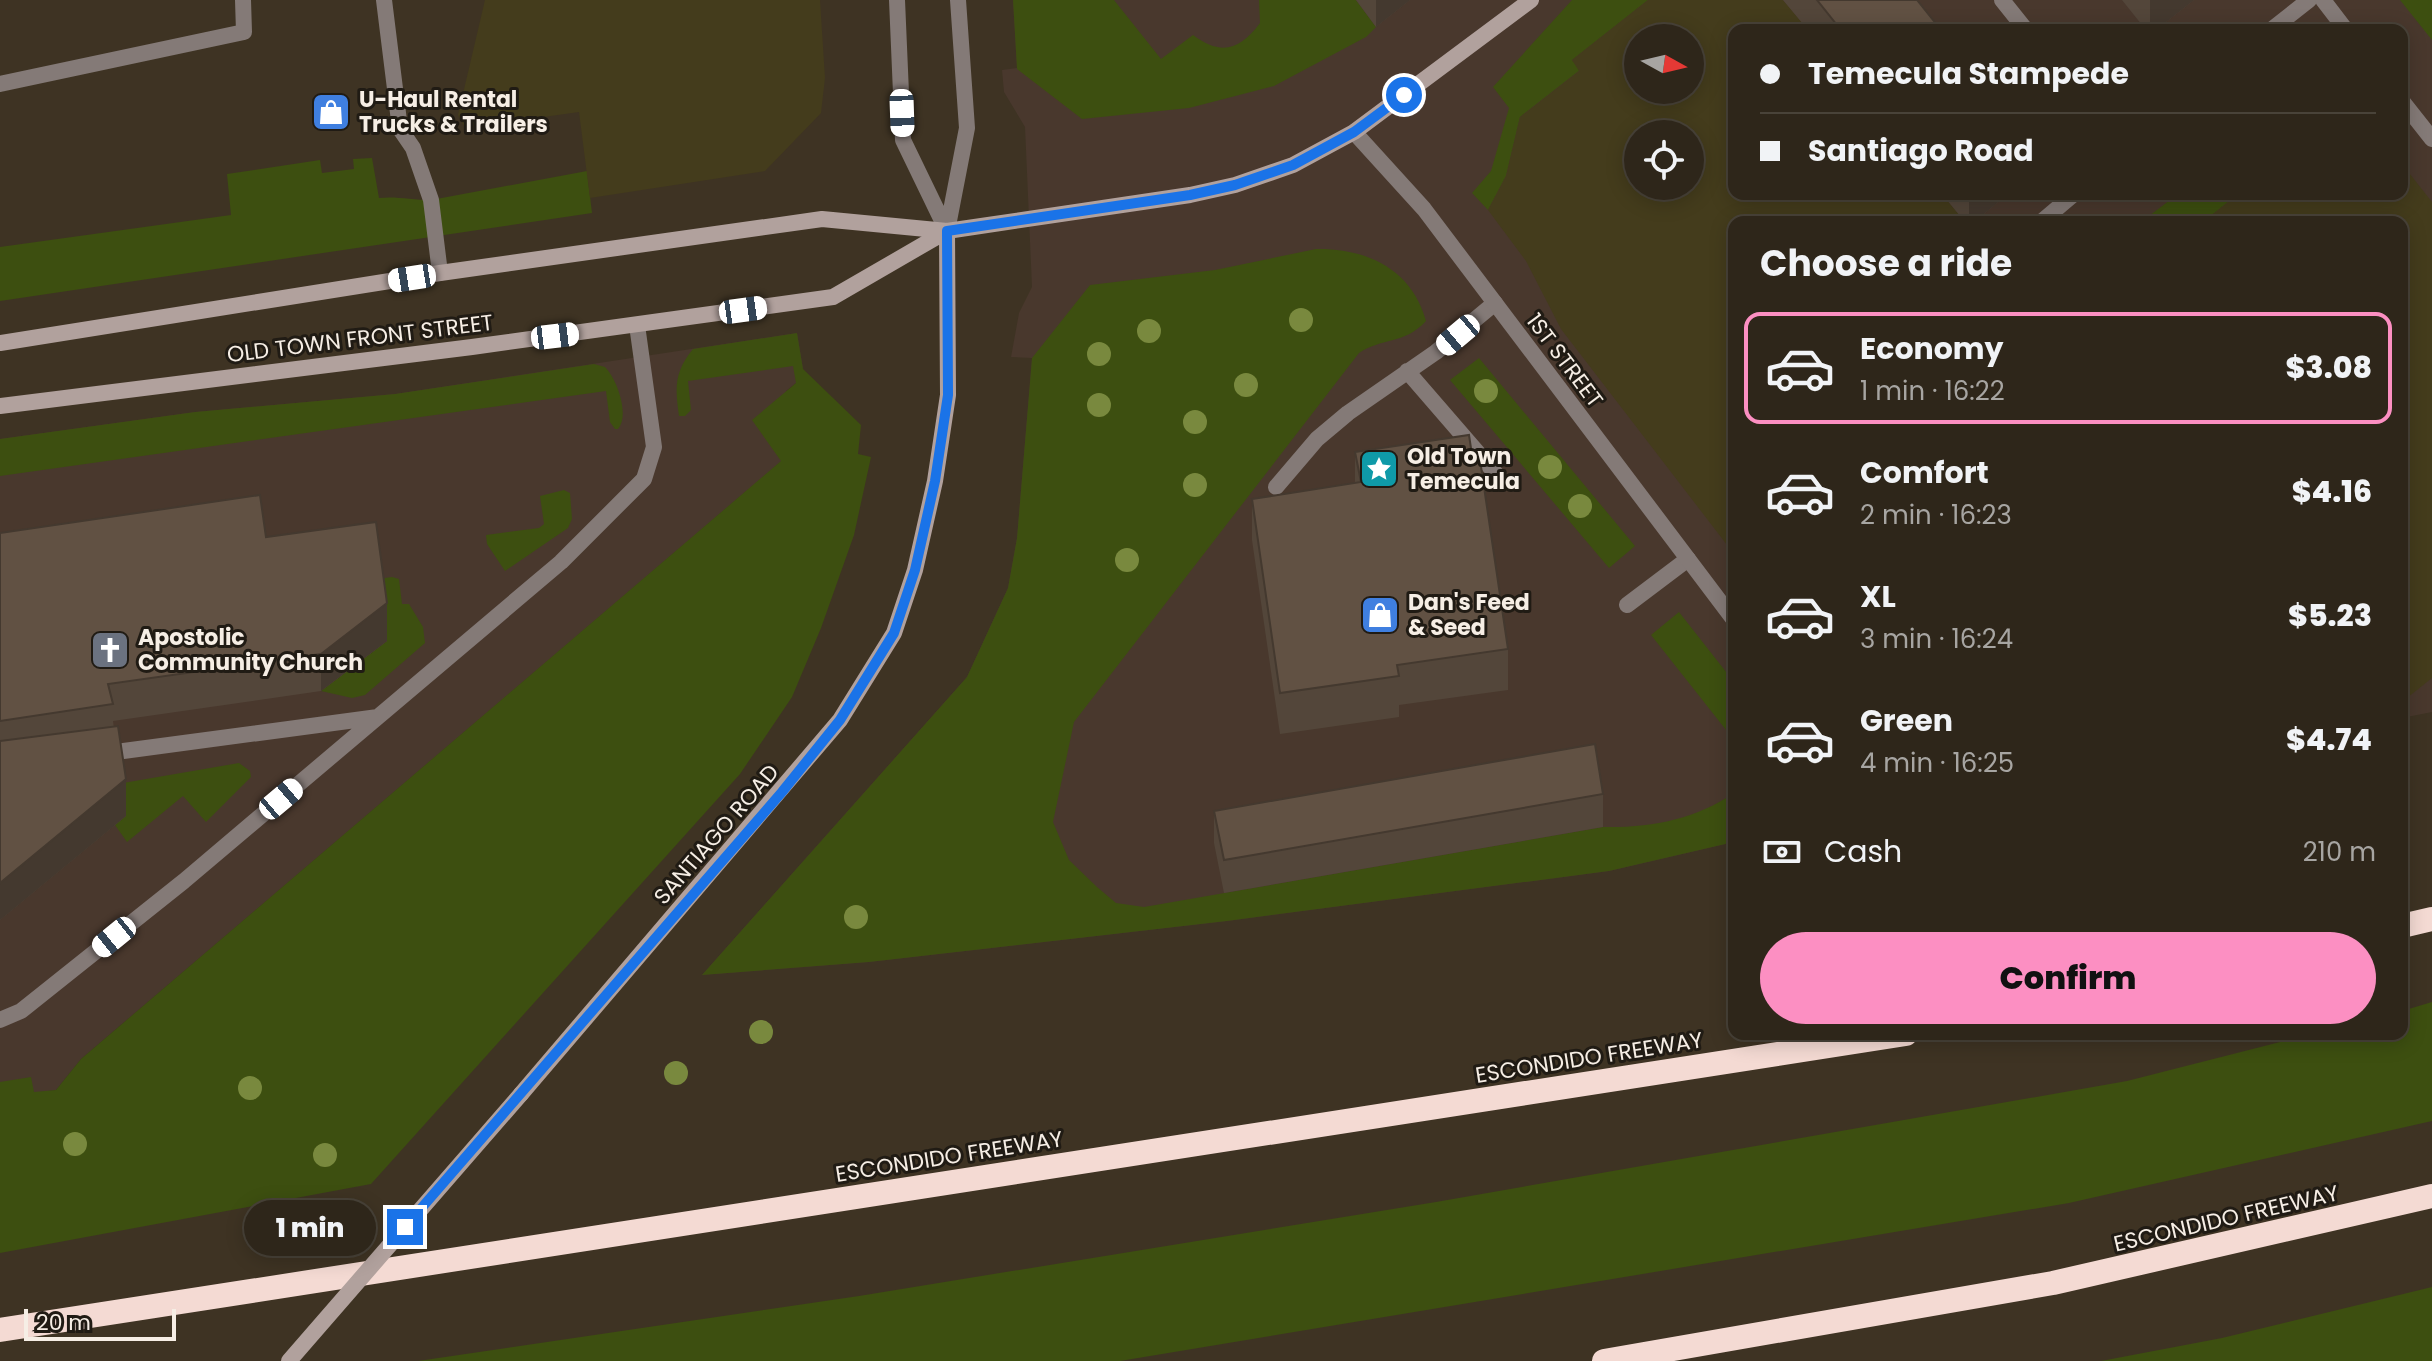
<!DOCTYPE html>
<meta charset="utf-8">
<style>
:root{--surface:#2e261a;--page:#362e23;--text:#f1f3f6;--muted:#a7a5a2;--line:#494339;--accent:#fc8fc2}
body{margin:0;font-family:Poppins,sans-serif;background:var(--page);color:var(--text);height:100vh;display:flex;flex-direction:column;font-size:30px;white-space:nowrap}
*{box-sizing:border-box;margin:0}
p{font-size:26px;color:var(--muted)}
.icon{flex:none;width:44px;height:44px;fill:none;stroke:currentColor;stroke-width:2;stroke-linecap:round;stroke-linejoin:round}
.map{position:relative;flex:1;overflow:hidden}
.drawer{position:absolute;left:1728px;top:216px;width:680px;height:824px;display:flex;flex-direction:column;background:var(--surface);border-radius:16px;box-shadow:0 4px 20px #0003,0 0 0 2px var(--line)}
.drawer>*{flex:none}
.banner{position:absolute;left:1728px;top:24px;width:680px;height:176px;border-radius:16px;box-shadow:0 4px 20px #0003,0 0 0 2px var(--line);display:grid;align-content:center;height:176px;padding:0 32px;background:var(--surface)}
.needle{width:52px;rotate:98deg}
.buttons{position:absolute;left:1624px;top:24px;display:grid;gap:16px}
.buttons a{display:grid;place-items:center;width:80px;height:80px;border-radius:50%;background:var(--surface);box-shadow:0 4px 20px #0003,0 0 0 2px var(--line);font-size:40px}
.scale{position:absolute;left:24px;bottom:20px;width:152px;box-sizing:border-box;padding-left:8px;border:4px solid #f6eee5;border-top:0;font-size:22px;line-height:28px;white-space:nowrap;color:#f6eee5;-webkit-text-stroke:6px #201b14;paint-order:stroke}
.end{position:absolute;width:36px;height:36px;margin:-18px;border:10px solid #1a73e8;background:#fff;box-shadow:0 0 0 4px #fff}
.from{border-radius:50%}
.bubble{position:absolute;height:56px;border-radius:28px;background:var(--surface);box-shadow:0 4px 20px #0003,0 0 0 2px var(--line);font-size:26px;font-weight:800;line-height:56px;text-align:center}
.car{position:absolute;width:24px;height:48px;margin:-24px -12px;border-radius:10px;box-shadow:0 0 6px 2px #0007;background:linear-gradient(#fff 24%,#345 0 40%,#fff 0 76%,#345 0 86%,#fff 0)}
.banner b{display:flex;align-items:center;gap:28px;height:76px;font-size:30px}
.banner b+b{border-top:2px solid var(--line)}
.banner i{width:20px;height:20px;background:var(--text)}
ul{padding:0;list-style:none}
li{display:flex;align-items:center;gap:24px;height:112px;margin:0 16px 12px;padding:0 16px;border:4px solid transparent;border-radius:16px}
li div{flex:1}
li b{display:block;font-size:30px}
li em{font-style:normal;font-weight:800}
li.on{border-color:var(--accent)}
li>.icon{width:72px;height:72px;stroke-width:1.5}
h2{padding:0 32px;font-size:36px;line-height:96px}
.pay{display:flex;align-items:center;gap:20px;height:88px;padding:0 32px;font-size:30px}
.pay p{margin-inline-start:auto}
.button{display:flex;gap:16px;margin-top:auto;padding:16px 32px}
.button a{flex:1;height:92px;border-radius:48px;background:var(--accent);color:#111;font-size:32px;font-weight:800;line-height:92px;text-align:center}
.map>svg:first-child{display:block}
.commercial{fill:#49382d;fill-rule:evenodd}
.green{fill:#3d4f10}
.sand{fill:#443c1c;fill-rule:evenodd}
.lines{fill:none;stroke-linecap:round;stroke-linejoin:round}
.service{stroke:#847a77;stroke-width:16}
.minor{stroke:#847a77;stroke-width:16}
.tertiary{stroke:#847a77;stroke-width:16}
.secondary{stroke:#b1a19d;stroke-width:16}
.motorway{stroke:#f4dad3;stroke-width:24}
.secondary-bridge{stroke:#b1a19d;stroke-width:16}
.tree{fill:#79893e}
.wall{fill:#53463a}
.shaded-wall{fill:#44392f}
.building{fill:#615143;stroke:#44392f;stroke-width:2}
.route{stroke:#1a73e8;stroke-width:10}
.labels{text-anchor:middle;stroke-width:6;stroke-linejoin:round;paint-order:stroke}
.poi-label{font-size:22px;font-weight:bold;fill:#f6eee5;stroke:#201b14;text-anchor:start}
.street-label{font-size:22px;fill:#f6eee5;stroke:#201b14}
</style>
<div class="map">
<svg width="2432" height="1361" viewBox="0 0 2432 1361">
<rect width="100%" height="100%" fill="#3e3323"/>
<path class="commercial" d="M1013 0H2432V712L2402 718V222H1734V842L1609 871 1227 921 869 962 702 975 967 677 1008 588 1017 538 1032 358 1011 357 1019 313 1032 287 1025 127 1004 92 1002 70 1017 68ZM1734 30H2402V194H1734ZM1638 38H1690V90H1638ZM1638 134H1690V186H1638Z
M797 333 803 369 801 379 786 391 817 431 81 1059 56 1090 0 1097V439L195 412 395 394Z"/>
<path class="green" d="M1013 0H1114L1161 59 1193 35C1221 56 1240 50 1260 23L1259 0H1356L1376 27 1366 37 1274 86 1189 108 1082 119 1017 69Z
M1572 0H1648L1572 60 1580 70 1520 117 1506 176 1488 210 1472 193 1491 171 1509 108 1493 87Z
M2400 0H2432V40Z
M372 158 379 198C396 196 412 200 431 200L587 171 592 213 0 301V247L231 215 227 174 320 160 322 173 354 169 353 159Z
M2178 194H2238L2203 222H2141Z
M1316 249C1366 248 1412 269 1426 321 1404 345 1383 337 1359 353L1074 722 1053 822 1069 860 1097 887 1116 903 1144 907 1603 827C1650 828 1694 820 1734 793V842L1609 871 1227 921 869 962 702 975 967 677 1008 588 1017 538 1032 358 1090 285 1215 270Z
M797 333 803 369 861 425 858 454 871 457 854 535 821 628 792 697 740 774 371 1184 0 1253V1082L31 1077 34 1092 56 1090 81 1059 781 461 752 420 796 383 793 366 688 381 691 410 685 416H679C675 388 674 372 693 349Z
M1479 358 1635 546 1609 568 1450 380Z
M594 364 605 367C617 379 630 415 618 429H615L610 422 606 391 0 476V439L195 412 395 394Z
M564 490 570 493 572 519 568 528 505 571 487 544 486 535 539 528 544 524 540 496Z
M392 577 399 579 402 604H409L423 627 425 643 365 695 352 698 321 691 387 641 378 579Z
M1679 612 1734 682V740L1651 635Z
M239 763 250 771 251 777 206 822 183 796 127 842 115 825 123 783Z
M2432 1002V1121L2069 1203 1120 1361H418L859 1296 1436 1202 2127 1081 2312 1034H2402V1011Z
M2432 1287V1361H2101L2222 1338Z"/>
<path class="sand" d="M485 0H820L825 78 821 113 765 171 590 198 579 112 465 128 458 115Z
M1648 0H1783L1808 30H1734V194H1942L1965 222H1734V554L1561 329 1526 261 1488 210 1506 176 1520 117 1579 71 1572 60ZM1638 38H1690V90H1638ZM1638 134H1690V186H1638Z
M2402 164 2432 202V678L2402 702V222H2203L2238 194H2402Z"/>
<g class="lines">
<path class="service" d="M384 0 400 129 413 148 431 200 440 273
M2002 0 2026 30
M2271 30 2309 0
M0 84 244 32 243 0
M2041 222 2074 194
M1407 371 1497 475
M1276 487 1317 439 1348 413 1436 352 1495 303
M1627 605 1688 559
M101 754 378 717
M0 1020 21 1011 184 881 561 562 644 479 654 447 637 325"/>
<path class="minor" d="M1354 132 1424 209 1734 620"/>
<path class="tertiary" d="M897 0 903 140 947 231
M2323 0 2346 30
M2402 101 2432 139
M947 231 967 128 958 0"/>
<path class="secondary" d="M0 343 440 273 822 219 947 231 1190 195 1235 185 1293 165 1354 132 1531 0
M0 406 472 347 833 297 947 231
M521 1094 840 720 894 633 915 570 935 481 948 395 947 231"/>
<path class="motorway" d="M2402 926 2432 919
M0 1330 1906 1034
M1604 1361 2053 1283 2432 1196"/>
<path class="secondary-bridge" d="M289 1361 521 1094"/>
</g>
<g class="tree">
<circle cx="1301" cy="320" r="12"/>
<circle cx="1149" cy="331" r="12"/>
<circle cx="1099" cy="354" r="12"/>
<circle cx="1246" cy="385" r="12"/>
<circle cx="1486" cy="391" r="12"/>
<circle cx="1099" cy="405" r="12"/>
<circle cx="1195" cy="422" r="12"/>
<circle cx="1550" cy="467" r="12"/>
<circle cx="1195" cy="485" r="12"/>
<circle cx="1580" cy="506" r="12"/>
<circle cx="1127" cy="560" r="12"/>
<circle cx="856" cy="917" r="12"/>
<circle cx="761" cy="1032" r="12"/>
<circle cx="676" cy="1073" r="12"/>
<circle cx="250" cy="1088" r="12"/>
<circle cx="75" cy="1144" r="12"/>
<circle cx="325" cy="1155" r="12"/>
</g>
<path class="wall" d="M1356 0H1410L1376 27Z
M1783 0H1917L1941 30H1808Z
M2122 0H2194L2156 30H2146Z
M1942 194H2008L1974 222H1965Z
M1355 452 1472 455 1508 649V690L1399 705V717L1280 734 1252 540V499L1355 483Z
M0 533 266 537 387 641 321 691 113 721 126 816 0 920Z
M1603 794V827L1224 893 1214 843V811Z"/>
<path class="shaded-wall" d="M1376 0H1410L1376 27Z
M2150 0H2194L2156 30H2150Z
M1969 194H2008L1974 222H1969Z
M387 603V641L321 691V654Z
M126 779V816L0 920V883Z"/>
<path class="building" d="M1817 0H1917L1941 30H1841Z
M1469 435 1472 455 1479 453 1508 649 1397 665 1399 676 1280 693 1252 499 1361 482 1355 452Z
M260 495 266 537 376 522 387 603 321 654 108 684 113 704 0 721V533Z
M118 726 126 779 0 883V741Z
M1595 744 1603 794 1224 860 1214 811Z"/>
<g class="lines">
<path class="route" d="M405 1227 782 792 840 720 894 633 915 570 935 481 948 395 947 231 1190 195 1235 185 1293 165 1354 132 1404 95"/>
</g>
<defs>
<g id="shop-square" transform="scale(2)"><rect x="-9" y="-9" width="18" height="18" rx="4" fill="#3f7fe0" stroke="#201b14"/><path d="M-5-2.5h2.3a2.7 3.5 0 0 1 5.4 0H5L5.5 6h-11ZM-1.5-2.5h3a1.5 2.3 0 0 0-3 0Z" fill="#fff"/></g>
<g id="sight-square" transform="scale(2)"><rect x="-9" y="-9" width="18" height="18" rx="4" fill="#0f9aa8" stroke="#201b14"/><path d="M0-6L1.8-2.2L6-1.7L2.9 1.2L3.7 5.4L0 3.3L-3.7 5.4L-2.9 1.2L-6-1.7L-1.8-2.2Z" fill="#fff"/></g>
<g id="church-square" transform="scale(2)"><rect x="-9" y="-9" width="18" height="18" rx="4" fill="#6b7280" stroke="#201b14"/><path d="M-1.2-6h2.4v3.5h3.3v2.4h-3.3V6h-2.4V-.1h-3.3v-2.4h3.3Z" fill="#fff"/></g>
</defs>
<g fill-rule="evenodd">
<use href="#shop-square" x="331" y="112"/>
<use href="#sight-square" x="1379" y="469"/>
<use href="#shop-square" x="1380" y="615"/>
<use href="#church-square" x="110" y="650"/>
</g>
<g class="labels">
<g class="poi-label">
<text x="359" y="107">U-Haul Rental<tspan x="359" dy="25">Trucks &amp; Trailers</tspan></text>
<text x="1407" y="464">Old Town<tspan x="1407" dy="25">Temecula</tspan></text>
<text x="1408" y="610">Dan's Feed<tspan x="1408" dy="25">&amp; Seed</tspan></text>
<text x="138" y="645">Apostolic<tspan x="138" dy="25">Community Church</tspan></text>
</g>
<g class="street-label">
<text transform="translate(360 338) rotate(-7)" y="8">OLD TOWN FRONT STREET</text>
<text transform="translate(1565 360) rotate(53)" y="8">1ST STREET</text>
<text transform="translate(716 834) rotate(-49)" y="8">SANTIAGO ROAD</text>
<text transform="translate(1589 1057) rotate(-9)" y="8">ESCONDIDO FREEWAY</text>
<text transform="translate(949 1156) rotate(-9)" y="8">ESCONDIDO FREEWAY</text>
<text transform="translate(2226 1218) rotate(-13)" y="8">ESCONDIDO FREEWAY</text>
</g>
</g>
</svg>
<div class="buttons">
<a><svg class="needle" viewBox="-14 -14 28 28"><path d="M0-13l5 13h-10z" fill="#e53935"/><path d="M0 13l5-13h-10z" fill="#a7a5a2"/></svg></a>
<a><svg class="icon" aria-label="locate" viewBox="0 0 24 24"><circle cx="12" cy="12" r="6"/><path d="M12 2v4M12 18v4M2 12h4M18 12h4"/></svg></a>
</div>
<div class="scale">20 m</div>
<i class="end from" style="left:1404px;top:95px"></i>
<i class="end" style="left:405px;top:1227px"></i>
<div class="bubble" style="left:244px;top:1200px;width:132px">1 min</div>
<i class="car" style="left:902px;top:113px;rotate:178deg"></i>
<i class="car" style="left:412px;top:278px;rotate:261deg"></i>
<i class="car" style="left:743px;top:310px;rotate:82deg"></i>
<i class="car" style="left:1458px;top:335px;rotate:230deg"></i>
<i class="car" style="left:555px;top:336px;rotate:83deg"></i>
<i class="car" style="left:281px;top:799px;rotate:50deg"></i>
<i class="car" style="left:114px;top:937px;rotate:231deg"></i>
<div class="banner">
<b><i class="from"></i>Temecula Stampede</b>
<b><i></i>Santiago Road</b>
</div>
<section class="drawer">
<h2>Choose a ride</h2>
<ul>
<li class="on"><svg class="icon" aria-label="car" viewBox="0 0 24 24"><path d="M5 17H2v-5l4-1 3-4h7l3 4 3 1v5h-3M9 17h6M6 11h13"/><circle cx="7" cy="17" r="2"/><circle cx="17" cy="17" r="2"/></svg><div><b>Economy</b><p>1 min · 16:22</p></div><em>$3.08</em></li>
<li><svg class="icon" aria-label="car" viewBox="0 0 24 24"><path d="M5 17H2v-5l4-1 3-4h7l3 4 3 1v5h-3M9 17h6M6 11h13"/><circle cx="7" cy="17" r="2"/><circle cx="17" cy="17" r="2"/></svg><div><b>Comfort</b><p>2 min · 16:23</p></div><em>$4.16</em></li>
<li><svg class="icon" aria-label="car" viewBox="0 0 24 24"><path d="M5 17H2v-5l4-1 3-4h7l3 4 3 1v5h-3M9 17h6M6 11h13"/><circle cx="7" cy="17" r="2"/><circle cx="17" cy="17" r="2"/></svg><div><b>XL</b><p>3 min · 16:24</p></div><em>$5.23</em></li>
<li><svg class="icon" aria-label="car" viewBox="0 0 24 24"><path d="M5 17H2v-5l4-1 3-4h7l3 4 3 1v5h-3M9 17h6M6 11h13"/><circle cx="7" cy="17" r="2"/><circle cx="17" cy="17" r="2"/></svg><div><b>Green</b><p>4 min · 16:25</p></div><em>$4.74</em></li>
</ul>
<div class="pay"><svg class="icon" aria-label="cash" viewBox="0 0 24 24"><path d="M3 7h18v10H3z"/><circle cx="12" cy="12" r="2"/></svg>Cash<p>210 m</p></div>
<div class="button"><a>Confirm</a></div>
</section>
</div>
